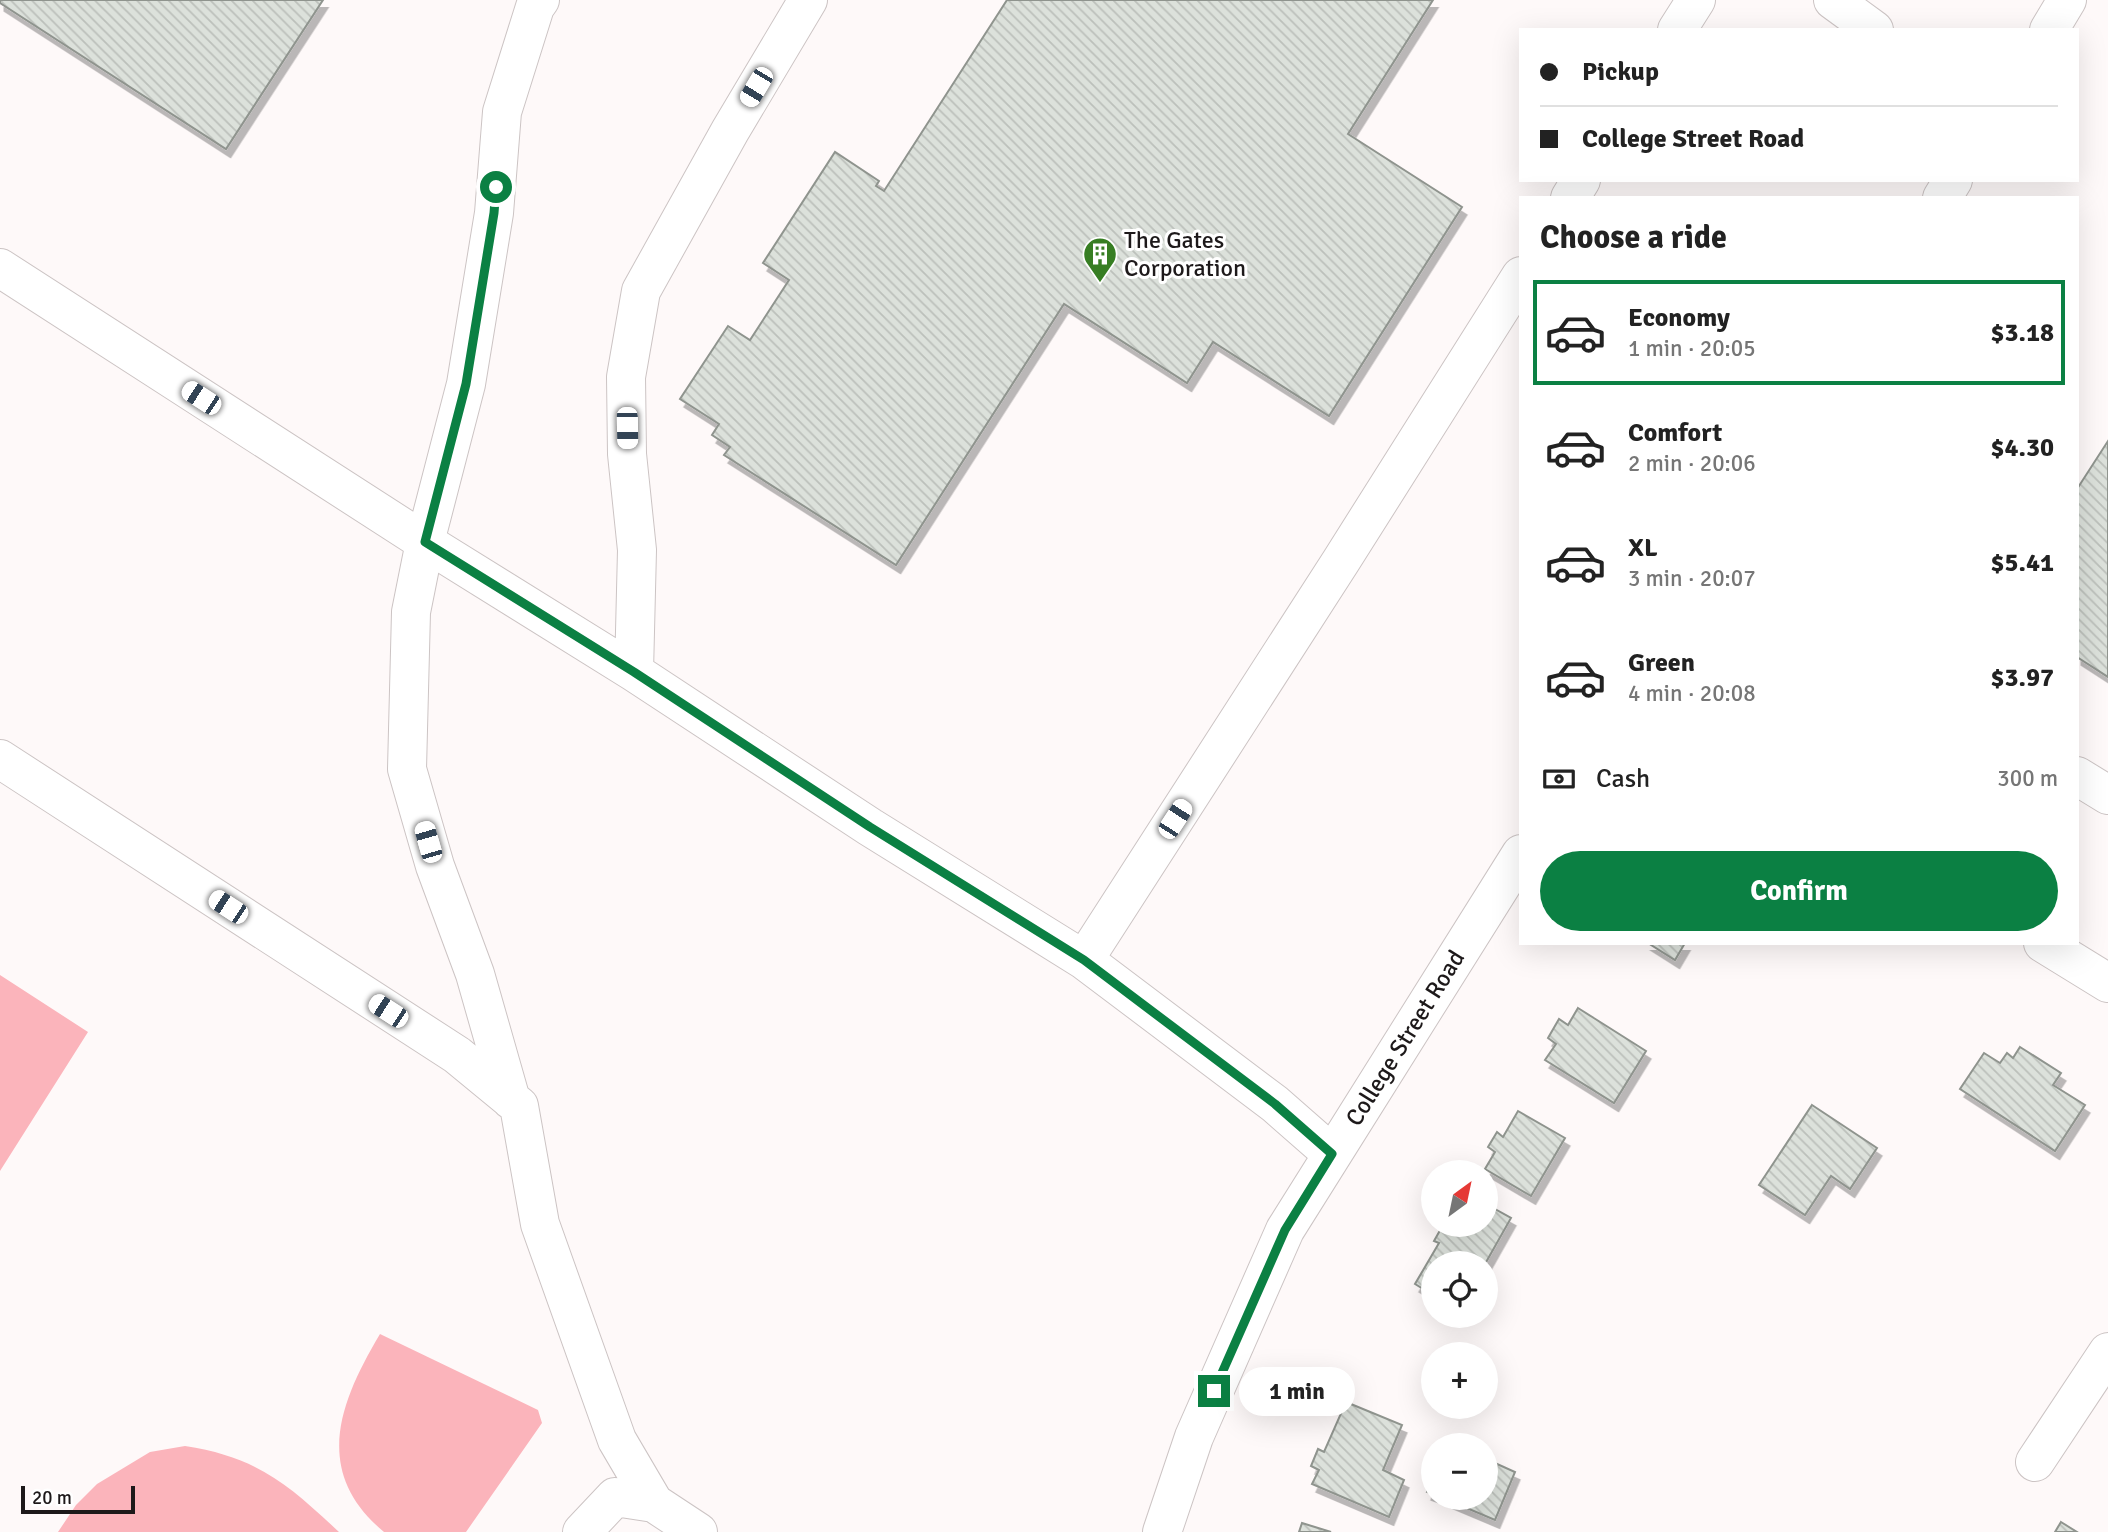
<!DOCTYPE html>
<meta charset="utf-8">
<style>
:root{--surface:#fff;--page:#f6f6f6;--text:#222;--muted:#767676;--line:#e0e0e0;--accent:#0b8043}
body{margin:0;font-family:Signika,sans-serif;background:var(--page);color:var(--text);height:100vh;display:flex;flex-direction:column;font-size:26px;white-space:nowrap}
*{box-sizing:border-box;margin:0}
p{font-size:23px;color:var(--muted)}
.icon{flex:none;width:38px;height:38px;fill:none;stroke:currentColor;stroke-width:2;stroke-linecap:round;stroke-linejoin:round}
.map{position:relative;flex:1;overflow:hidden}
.drawer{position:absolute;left:1519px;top:196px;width:560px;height:749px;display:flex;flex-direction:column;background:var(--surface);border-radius:0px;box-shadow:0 7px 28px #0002}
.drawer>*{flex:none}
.top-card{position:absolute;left:1519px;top:28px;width:560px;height:154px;border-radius:0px;box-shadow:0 7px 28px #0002;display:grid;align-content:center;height:154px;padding:0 21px;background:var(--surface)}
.needle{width:46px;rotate:33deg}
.tools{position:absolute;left:1421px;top:1160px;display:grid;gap:14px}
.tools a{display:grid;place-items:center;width:77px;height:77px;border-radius:50%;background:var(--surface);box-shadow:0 7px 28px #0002;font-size:35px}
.scale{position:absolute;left:21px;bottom:18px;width:114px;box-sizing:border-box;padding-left:7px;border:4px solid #1d191a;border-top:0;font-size:19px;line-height:24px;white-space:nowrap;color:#1d191a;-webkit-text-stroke:5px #fff;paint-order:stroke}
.end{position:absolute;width:32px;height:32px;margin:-16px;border:9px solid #0b8043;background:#fff;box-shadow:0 0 0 4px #fff}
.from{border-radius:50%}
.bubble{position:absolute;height:49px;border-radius:24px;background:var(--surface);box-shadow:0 7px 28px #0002;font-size:23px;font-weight:700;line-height:49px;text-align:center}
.car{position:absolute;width:21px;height:42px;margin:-21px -10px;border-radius:9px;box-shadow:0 0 5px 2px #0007;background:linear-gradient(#fff 24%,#345 0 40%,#fff 0 76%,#345 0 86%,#fff 0)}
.top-card b{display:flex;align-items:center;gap:24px;height:66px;font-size:26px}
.top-card b+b{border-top:2px solid var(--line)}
.top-card i{width:18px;height:18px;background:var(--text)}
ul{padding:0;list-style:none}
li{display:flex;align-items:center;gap:21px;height:105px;margin:0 14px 10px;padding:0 7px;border:4px solid transparent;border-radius:0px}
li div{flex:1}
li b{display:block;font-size:26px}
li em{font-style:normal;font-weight:700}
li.selected{border-color:var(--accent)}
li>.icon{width:63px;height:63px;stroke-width:1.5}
h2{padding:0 21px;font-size:32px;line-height:84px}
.pay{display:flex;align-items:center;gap:18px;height:77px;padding:0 21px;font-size:26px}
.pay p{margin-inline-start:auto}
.button{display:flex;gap:14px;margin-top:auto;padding:14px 21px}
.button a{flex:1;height:80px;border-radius:42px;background:var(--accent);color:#fff;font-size:28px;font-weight:700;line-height:80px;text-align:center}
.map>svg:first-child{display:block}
.garden{fill:#fbb4bb}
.building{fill:url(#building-back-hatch);stroke:#8f948e;stroke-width:2;filter:url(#shadow)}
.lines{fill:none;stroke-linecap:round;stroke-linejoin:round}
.minor-casing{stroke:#ccc4c4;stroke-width:40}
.minor{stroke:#fff;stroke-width:38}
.route{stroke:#0b8043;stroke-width:9}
.labels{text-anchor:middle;stroke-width:6;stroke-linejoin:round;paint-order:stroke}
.poi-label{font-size:24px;fill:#1d191a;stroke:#fff;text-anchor:start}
.street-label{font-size:24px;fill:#1d191a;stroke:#fff}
</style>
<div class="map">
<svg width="2108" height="1532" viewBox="0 0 2108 1532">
<defs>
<pattern id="building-back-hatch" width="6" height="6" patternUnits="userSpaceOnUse" patternTransform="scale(1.75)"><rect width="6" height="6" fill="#dce1db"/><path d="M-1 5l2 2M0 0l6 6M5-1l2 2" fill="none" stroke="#bcc0bb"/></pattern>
<filter id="shadow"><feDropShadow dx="4.5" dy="8" stdDeviation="0" flood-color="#0004"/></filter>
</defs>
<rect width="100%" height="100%" fill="#fef9f9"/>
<path class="garden" d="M0 975 88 1032 0 1171Z
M380 1334 538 1410 542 1423 466 1532H384C312 1472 339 1403 380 1334Z
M185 1446C257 1457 288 1484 339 1532H58L76 1505 97 1484 150 1452Z"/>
<path class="building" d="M0 0H323L226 149 0 3Z
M1007 0H1433L1348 134 1462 207 1329 416 1213 342 1187 383 1064 304 896 565 724 455 730 447 712 435 719 424 680 399 728 326 750 340 789 280 763 263 835 152 879 181 876 186 884 191Z
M2108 441V677L2077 657V489Z
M1648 943H1685L1675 960Z
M1578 1008 1646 1051 1614 1103 1545 1060 1556 1044 1548 1038 1559 1019 1568 1025Z
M2020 1047 2061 1073 2053 1085 2085 1105 2055 1151 1960 1089 1984 1053 2000 1063 2007 1053 2013 1058Z
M1812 1105 1877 1148 1850 1189 1831 1176 1805 1215 1759 1185Z
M1518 1111 1565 1138 1531 1196 1485 1169 1495 1152 1488 1147 1497 1132 1503 1137Z
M1486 1204 1511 1218 1485 1264H1433V1295L1415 1284 1439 1243 1434 1241 1443 1225H1486Z
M1346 1402 1402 1425 1383 1470 1404 1480 1389 1517 1312 1484 1319 1470 1311 1466 1318 1449 1324 1452Z
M1486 1459 1515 1472 1495 1520 1443 1498H1486Z
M1433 1477V1494L1427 1492Z
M2061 1522 2077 1532H2055Z
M1302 1523 1331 1532H1299Z"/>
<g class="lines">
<g class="minor-casing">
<path id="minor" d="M1833 0 1874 30
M1677 30 1696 0
M2049 30 2067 0
M1570 198 1581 180
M1942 198 1953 180
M0 268 425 542 634 672 870 827 1084 960 1275 1104 1332 1154
M634 672 637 550 627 454 626 377 641 291 730 131 808 0
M0 759 457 1055 519 1106 540 1224 617 1440 654 1503
M2077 776 2108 795
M2043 943 2108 983
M1084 960 1341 561 1521 276
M511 1100 475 974 435 866 407 769 411 612 425 542 466 384 494 213 502 112 535 7 540 0
M2035 1462 2108 1352
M582 1532 615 1497 654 1503 698 1532
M1162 1532 1194 1437 1285 1230 1521 854"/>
</g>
<use href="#minor" class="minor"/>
</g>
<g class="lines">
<path class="route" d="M496 187 494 213 466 384 425 542 634 672 870 827 1084 960 1275 1104 1332 1154 1285 1230 1214 1391"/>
</g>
<defs>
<g id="building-pin" transform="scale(1.75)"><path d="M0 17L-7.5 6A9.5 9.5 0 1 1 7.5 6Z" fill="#377e23" stroke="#fff"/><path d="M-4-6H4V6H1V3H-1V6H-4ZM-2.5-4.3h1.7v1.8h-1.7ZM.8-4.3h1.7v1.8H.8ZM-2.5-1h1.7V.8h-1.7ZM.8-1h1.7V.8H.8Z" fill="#fff"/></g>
</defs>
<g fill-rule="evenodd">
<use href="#building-pin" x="1100" y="254"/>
</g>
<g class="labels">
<g class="poi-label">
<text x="1124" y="248">The Gates<tspan x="1124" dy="28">Corporation</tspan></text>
</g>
<g class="street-label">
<text transform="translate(1405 1038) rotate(-58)" y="8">College Street Road</text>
</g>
</g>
</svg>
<div class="tools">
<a><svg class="needle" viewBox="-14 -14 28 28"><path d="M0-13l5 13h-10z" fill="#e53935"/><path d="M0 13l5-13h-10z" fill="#767676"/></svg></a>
<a><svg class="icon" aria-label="locate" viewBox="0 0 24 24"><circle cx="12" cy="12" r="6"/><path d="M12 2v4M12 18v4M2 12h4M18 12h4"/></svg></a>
<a>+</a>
<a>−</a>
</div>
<div class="scale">20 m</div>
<i class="end from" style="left:496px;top:187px"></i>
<i class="end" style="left:1214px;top:1391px"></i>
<div class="bubble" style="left:1239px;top:1367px;width:116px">1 min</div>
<i class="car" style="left:756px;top:87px;rotate:211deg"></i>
<i class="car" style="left:201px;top:398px;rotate:303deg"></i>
<i class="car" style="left:627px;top:428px;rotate:179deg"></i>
<i class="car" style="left:1175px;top:819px;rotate:33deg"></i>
<i class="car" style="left:428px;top:842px;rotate:344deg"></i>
<i class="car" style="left:228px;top:907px;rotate:303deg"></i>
<i class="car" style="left:388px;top:1011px;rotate:303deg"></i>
<div class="top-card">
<b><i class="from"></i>Pickup</b>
<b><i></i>College Street Road</b>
</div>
<section class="drawer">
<h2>Choose a ride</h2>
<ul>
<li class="selected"><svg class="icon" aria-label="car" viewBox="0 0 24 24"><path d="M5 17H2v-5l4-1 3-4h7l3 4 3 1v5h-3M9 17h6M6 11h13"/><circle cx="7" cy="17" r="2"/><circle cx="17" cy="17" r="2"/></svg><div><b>Economy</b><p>1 min · 20:05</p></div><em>$3.18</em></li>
<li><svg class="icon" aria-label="car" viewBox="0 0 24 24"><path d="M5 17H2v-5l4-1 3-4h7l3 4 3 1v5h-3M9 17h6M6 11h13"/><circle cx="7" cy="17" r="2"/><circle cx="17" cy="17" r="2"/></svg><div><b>Comfort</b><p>2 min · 20:06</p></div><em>$4.30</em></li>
<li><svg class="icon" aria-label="car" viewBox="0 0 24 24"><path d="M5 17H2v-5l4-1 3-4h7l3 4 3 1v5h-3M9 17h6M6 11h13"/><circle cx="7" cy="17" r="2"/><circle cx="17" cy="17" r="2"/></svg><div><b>XL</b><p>3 min · 20:07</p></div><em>$5.41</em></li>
<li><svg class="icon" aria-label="car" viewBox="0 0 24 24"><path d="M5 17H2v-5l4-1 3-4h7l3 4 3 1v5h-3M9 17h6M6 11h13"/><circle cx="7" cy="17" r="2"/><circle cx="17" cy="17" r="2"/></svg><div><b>Green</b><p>4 min · 20:08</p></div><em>$3.97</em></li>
</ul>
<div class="pay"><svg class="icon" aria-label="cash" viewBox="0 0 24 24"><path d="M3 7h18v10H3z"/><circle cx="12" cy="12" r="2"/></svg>Cash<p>300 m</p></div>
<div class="button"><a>Confirm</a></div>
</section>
</div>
